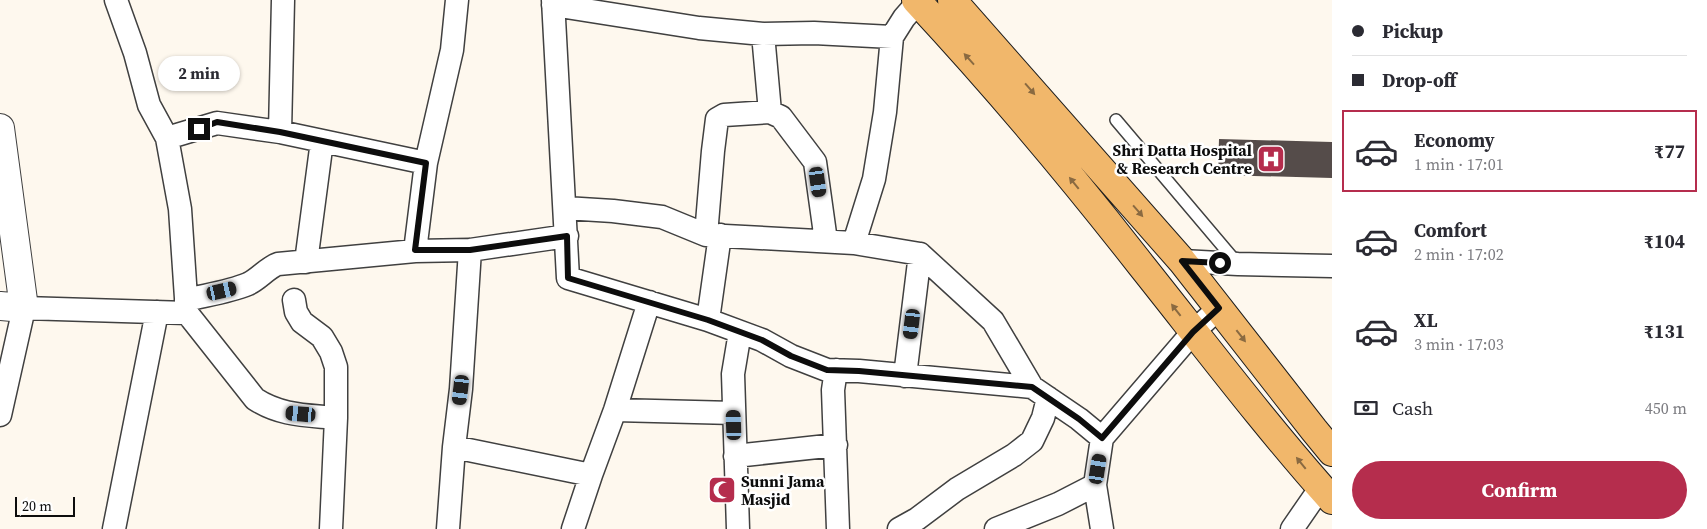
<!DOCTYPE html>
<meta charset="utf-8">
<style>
:root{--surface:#fff;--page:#f2f2f3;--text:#2b2b33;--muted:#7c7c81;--line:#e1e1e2;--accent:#b52d4d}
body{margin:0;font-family:"Source Serif 4",serif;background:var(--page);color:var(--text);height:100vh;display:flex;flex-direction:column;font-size:19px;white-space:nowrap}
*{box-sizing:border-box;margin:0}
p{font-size:16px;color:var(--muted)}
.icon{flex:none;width:28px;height:28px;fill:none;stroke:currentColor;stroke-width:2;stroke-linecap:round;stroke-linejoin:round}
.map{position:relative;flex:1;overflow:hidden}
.panel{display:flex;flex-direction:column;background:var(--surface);width:375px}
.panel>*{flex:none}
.top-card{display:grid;align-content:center;height:110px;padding:0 20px;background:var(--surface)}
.scale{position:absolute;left:15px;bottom:12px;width:60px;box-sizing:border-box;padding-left:5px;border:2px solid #0d0d0d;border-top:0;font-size:14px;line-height:18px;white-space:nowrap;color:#0d0d0d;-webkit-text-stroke:4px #fff;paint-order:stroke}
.end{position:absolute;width:22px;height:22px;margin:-11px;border:6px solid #0d0d0d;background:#fff;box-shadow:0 0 0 2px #fff}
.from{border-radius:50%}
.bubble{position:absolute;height:35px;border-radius:18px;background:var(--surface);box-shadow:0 1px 4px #0004;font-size:16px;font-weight:700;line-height:35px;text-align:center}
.car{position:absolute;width:15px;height:30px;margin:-15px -8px;border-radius:6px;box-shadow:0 0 4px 1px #0007;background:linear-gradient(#222 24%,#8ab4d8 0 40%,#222 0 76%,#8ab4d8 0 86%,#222 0)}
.top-card b{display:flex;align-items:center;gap:18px;height:48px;font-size:19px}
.top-card b+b{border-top:1px solid var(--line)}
.top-card i{width:12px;height:12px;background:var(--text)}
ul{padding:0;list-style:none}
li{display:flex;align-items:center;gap:15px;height:82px;margin:0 10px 8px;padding:0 10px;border:2px solid transparent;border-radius:0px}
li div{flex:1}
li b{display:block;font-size:19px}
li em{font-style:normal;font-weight:700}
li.current{border-color:var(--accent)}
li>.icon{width:45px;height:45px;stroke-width:1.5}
.pay{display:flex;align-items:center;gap:12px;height:55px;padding:0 20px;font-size:19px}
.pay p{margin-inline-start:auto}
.primary-button{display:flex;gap:10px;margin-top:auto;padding:10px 20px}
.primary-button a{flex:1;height:58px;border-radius:30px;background:var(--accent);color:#fff;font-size:20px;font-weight:700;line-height:58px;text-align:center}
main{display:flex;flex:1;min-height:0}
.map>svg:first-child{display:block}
.building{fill:#554c4a}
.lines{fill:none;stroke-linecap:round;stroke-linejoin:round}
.service-casing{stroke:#404040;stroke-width:14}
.minor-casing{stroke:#404040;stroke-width:25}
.tertiary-casing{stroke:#404040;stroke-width:30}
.primary-casing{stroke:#1e1e1e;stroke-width:30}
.service{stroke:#fff;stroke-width:11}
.minor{stroke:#fff;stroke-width:22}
.tertiary{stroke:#fff;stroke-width:28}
.primary{stroke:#f1b76b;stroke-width:28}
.oneway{fill:#8a6a41}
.route{stroke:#0d0d0d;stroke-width:6}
.labels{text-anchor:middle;stroke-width:5;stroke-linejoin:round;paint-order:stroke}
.poi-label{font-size:16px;font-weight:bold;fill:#0d0d0d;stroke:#fff;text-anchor:end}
</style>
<main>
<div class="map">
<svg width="1332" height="529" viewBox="0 0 1332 529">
<rect width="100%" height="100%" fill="#fef8ee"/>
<path class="building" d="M1219 139 1332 142V178L1218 175Z"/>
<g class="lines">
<g class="service-casing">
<path id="service" d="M1116 120 1237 263"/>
</g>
<g class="minor-casing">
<path id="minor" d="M116 0 135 53 149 105 167 138 180 209 187 313 255 399C281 416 307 415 336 418
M553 0 568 278 708 320 762 340 791 356 827 370 859 371 1032 387
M553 5 699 28 763 34 814 33 892 37
M763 34 770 112 781 117 815 162 826 241
M280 132 283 0
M167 138 217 123 280 132 426 163
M565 208 613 211 662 217 706 235 854 243 920 254 993 321 1032 387 1079 419 1102 438
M706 235 713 151 717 119 724 115 770 112
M854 243 874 179 885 112 892 37 904 18 918 2
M415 251 426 163 452 50 457 0
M1182 261 1238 264 1332 266
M306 262 322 141
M186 300C206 295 229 292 248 284 259 279 267 268 278 264L415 251 470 250 567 236
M294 300 296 312 302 322 322 337 331 352 336 367V418L331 529
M708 320 720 235
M836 370 833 390 838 529
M905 376 920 254
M615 410 734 413
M0 415 24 308 187 313
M454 447 591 475
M735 456 836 445
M114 529 157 312
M448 529 454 447 461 389 470 250
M573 529 591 475 615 410 649 302
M738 529 733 374 740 332
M899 529 917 519 957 489 1014 455 1032 441 1043 418 1048 398
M996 529 1058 504 1095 485
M1102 529 1095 485 1102 438 1193 332 1219 308
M1292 529 1321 487"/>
</g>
<g class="tertiary-casing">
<path id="tertiary" d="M0 128 24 308 0 306"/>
</g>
<g class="primary-casing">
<path id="primary" d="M916 0C995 85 1070 174 1141 265 1204 344 1265 425 1332 500
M952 0 1182 261 1314 430 1332 452"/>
</g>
<use href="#service" class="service"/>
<use href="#minor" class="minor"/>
<use href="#tertiary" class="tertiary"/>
<use href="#primary" class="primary"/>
</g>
<defs><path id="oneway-solid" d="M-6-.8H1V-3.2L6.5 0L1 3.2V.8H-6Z" transform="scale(1.25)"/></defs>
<g class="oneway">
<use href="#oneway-solid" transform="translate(969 59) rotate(-132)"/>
<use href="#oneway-solid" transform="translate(1030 89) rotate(49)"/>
<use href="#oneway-solid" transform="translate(1074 183) rotate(-129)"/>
<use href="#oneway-solid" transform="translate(1138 211) rotate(49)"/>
<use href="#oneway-solid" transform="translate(1176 310) rotate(-128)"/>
<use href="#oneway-solid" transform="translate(1241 336) rotate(52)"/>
<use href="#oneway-solid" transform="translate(1301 463) rotate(-129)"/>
</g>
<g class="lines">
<path class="route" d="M199 129 217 122 280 132 426 163 415 250H470L567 236 568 278 708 320 762 340 791 356 827 370 859 371 1032 387 1079 419 1102 438 1193 332 1219 308 1182 261 1220 263"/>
</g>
<defs>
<g id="hospital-square" transform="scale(1.4375)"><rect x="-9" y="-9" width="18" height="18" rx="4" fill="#b52d4d" stroke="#fff"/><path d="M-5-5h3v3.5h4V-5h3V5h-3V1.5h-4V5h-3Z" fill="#fff"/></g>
<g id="mosque-square" transform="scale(1.4375)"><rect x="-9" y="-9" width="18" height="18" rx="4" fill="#b52d4d" stroke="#fff"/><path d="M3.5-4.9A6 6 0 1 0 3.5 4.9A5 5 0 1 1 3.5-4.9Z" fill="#fff"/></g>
</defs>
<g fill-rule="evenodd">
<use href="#hospital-square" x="1271" y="159"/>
<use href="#mosque-square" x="722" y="490"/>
</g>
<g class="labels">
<g class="poi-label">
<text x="1252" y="156">Shri Datta Hospital<tspan x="1252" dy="18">&amp; Research Centre</tspan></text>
<text x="741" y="487" text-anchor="start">Sunni Jama<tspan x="741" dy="18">Masjid</tspan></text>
</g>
</g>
</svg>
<div class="scale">20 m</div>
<i class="end from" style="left:1220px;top:263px"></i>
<i class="end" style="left:199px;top:129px"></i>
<div class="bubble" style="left:158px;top:56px;width:82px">2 min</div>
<i class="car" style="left:818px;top:182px;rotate:172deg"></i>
<i class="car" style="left:222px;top:291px;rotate:77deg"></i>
<i class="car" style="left:912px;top:324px;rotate:187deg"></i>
<i class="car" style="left:461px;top:390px;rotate:187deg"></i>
<i class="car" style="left:301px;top:414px;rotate:275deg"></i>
<i class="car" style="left:734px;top:425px;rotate:358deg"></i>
<i class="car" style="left:1098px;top:469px;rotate:9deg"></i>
</div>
<section class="panel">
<div class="top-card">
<b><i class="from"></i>Pickup</b>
<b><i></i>Drop-off</b>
</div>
<ul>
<li class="current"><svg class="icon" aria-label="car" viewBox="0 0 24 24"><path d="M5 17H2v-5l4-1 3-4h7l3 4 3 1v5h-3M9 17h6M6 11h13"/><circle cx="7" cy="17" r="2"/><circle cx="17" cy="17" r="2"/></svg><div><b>Economy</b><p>1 min · 17:01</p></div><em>₹77</em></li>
<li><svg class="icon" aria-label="car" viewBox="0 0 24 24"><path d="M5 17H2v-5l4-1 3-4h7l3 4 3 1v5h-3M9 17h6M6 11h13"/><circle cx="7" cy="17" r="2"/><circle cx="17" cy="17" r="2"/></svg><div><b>Comfort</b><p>2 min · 17:02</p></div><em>₹104</em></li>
<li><svg class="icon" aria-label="car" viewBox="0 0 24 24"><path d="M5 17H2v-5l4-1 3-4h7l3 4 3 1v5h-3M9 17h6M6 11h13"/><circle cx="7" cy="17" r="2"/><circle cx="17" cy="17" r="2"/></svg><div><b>XL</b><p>3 min · 17:03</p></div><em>₹131</em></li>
</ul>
<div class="pay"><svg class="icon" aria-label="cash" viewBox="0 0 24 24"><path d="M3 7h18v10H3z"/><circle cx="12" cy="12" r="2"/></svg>Cash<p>450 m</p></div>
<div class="primary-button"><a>Confirm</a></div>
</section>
</main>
